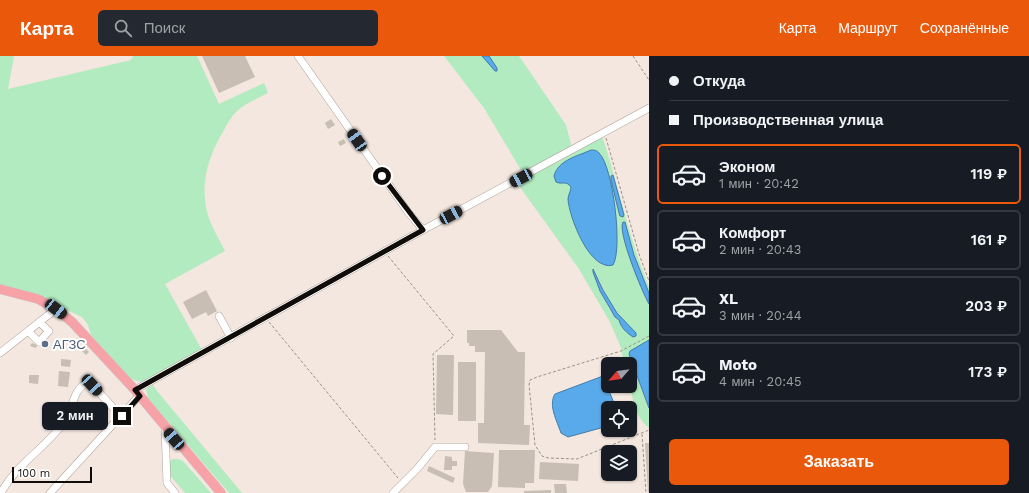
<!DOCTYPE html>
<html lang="ru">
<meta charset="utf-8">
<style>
:root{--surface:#171b24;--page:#242831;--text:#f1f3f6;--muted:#9ea1a6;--line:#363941;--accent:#ea580c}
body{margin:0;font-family:"Work Sans",sans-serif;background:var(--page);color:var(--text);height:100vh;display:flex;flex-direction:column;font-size:15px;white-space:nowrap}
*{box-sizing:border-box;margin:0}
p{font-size:13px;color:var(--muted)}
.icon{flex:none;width:22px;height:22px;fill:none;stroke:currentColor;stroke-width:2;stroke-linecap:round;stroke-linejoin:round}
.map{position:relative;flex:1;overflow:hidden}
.side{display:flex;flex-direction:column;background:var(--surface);width:380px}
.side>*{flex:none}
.top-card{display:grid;align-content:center;height:88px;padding:0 20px;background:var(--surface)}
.needle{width:26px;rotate:242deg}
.fabs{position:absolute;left:601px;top:301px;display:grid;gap:8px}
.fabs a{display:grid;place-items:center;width:36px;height:36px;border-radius:6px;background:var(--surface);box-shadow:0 1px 3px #0004;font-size:20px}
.scale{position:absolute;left:12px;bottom:10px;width:80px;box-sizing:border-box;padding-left:4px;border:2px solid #100c09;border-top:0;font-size:11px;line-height:14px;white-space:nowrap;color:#100c09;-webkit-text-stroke:3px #fff;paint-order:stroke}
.end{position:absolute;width:18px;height:18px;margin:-9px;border:5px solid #100c09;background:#fff;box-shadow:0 0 0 2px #fff}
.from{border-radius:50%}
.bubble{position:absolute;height:28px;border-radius:6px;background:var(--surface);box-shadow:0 1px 3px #0004;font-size:13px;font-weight:600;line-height:28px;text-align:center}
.car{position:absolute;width:12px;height:24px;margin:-12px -6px;border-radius:5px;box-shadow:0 0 3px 1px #0007;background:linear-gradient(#222 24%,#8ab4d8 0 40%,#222 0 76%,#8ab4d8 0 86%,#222 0)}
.top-card b{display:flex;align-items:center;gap:14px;height:38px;font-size:15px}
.top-card b+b{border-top:1px solid var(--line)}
.top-card i{width:10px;height:10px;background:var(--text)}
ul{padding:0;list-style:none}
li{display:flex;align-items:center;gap:12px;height:60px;margin:0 8px 6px;padding:0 12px;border:2px solid var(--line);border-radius:6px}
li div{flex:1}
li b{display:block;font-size:15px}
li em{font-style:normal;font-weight:600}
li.selected{border-color:var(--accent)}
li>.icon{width:36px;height:36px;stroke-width:1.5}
.primary-button{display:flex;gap:8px;margin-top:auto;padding:8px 20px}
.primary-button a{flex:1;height:46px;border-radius:6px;background:var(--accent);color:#fff;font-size:16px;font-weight:600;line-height:46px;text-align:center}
header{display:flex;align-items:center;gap:24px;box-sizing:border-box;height:56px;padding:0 20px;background:var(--accent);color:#fff}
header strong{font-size:19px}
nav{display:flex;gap:22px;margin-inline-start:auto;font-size:14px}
.search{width:280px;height:36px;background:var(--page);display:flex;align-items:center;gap:10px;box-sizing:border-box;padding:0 14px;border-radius:6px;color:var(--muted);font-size:15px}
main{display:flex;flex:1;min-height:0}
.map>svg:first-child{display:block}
.green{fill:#b1ebbf;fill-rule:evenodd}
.water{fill:#59aaeb;stroke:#437ba7}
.building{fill:#c8beb4}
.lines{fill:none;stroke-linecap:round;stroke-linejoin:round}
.minor-casing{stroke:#afa39b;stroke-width:8}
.major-casing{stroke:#cacac9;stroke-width:10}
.path{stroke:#9a918b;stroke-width:1;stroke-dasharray:3 2;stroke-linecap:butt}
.minor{stroke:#fff;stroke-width:7}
.major{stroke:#f6a2a7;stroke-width:9}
.route{stroke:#100c09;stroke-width:5}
.service-dot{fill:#5c6f8a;stroke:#fff;stroke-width:1.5}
.labels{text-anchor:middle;stroke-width:4;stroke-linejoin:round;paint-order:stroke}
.service-label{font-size:13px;fill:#4e5e75;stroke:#fff;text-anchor:start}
</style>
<header>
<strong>Карта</strong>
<div class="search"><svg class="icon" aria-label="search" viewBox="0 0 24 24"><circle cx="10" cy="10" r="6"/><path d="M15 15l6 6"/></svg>Поиск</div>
<nav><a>Карта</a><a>Маршрут</a><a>Сохранённые</a></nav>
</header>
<main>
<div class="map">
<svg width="649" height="437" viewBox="0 0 649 437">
<rect width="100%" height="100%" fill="#f3e7df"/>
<path class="green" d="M0 0H14L8 33 131 4 133 0H197L219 48 264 27 268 37C257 43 245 47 236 56 231 61 227 68 224 74 207 102 198 133 210 165 214 175 220 185 225 195L165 228 202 294 142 326 131 323 91 279 88 269 82 261 27 235 0 230Z
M444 0H482L497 12 489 0H519L566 69 571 88 569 92 525 116 521 114 484 52Z
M601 81 603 83C619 132 629 183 649 231V237L634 199 625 167 626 187 643 236 649 248V284L630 295 629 298 649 352V372C631 358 630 329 630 308H624L621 292 610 266 579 213 517 127ZM591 94 601 98 611 129 616 156 604 210C587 202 569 161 568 143 568 139 571 135 571 131L568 128 564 126 555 115 565 106ZM613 119 624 159 620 160 611 124V121ZM595 214C604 238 617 260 636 277H627L620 268 619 264C605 254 601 230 595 214Z
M153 329 157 335 242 437H229L148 342 146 333Z
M172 403H178L183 405 211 437H185L168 417V408Z"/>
<path class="water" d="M482 0H489L497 12V15H495Z
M591 94C594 94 597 94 599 97 613 110 623 193 613 209 590 216 569 161 568 143 568 139 571 135 571 131 566 124 562 129 556 126L554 120C558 104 578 100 591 94Z
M613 119 624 159 623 161 620 160 619 157 611 124V120Z
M623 166H625L634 199 649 237V248C642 236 617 175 623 166Z
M593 213 603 234 617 257 636 277V280L633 281C627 277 621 272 619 264L615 261 600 235 593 216Z
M649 284V352L629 298 630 295Z
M603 320 616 352H608V370L568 381 561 377C557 365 548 349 555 338Z"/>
<path class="building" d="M202 0H245L255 21 219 37Z
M331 63 335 69 328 73 325 67Z
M344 83 346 87 340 90 338 86Z
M206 234 217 255 208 260 206 256 192 263 183 246Z
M467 274H501L518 296H525L524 369H530L529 389 478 387V367H484L485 296H475V290H469V287H467Z
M32 287 37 289 36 292 30 290Z
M85 292 89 296 86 299 82 295Z
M437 299H454L453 359 436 358Z
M61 303 71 304 70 311 61 310Z
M458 306H476V365H458Z
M59 315 70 316 68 331 58 330Z
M29 319H39L38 328 29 327Z
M645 387H649V436H648Z
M499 394H535L534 427H525V432L498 431Z
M465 395 494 397 492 430 488 436H466L463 428Z
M445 400 452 401V405H457V410H452V414H444Z
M540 406 579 408 578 425 539 423Z
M429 410 455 422 453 427 427 415Z
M554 428H566L567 437H555Z
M551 434V437H524V435Z"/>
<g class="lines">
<g class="minor-casing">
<path id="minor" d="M298 0 408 156 423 174
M219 260 231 282
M28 275 39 286 49 275 39 266
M0 297 56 253
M135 334 423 174 649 52
M165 372 167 427 175 437
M1 437C16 408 46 392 65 365 73 353 73 331 88 327L92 329 121 360
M50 437 139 340
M393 437 417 413 435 391H465"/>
</g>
<g class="major-casing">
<path id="major" d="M0 233 38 243 56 253 72 266 135 334 221 437"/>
</g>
<path class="path" d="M633 0 649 24
M606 82 639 198 649 225
M388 200 454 280 433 298 435 384
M269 266 398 422
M649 280 621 295 537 321 530 324 529 329 535 389 542 400 548 402 577 403 649 374
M642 378 646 437"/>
<use href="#minor" class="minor"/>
<use href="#major" class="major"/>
</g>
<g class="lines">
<path class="route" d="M122 360 140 340 135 334 423 174 382 120"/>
</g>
<circle class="service-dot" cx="45" cy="288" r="4"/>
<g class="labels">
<g class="service-label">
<text x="53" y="293">АГЗС</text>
</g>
</g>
</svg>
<div class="fabs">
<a><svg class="needle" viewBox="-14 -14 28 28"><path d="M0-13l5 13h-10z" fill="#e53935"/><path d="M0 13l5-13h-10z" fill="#9ea1a6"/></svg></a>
<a><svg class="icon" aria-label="locate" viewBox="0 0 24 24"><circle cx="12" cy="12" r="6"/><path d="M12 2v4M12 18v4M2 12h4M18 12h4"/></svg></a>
<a><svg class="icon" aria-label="layers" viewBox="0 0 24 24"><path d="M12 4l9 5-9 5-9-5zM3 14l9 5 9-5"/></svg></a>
</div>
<div class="scale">100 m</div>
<i class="end from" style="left:382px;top:120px"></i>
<i class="end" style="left:122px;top:360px"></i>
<div class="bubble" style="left:42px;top:346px;width:66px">2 мин</div>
<i class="car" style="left:357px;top:84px;rotate:325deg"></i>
<i class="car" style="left:521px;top:122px;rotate:242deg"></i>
<i class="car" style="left:451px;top:159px;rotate:62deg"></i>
<i class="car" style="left:56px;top:253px;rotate:128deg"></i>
<i class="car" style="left:92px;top:329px;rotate:137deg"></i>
<i class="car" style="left:174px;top:383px;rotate:319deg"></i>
</div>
<section class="side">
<div class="top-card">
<b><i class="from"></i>Откуда</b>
<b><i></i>Производственная улица</b>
</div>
<ul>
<li class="selected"><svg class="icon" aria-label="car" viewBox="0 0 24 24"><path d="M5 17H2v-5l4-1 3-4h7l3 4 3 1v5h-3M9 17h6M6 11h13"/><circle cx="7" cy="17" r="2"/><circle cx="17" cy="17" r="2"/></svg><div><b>Эконом</b><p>1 мин · 20:42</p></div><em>119 ₽</em></li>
<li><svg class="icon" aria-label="car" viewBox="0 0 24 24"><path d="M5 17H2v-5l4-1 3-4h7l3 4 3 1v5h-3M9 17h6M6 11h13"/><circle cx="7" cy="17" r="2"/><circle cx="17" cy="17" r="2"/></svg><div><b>Комфорт</b><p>2 мин · 20:43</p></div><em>161 ₽</em></li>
<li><svg class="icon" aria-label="car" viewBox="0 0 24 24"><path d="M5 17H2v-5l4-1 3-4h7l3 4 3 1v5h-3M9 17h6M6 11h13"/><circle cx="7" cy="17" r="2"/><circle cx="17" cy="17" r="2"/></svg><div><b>XL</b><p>3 мин · 20:44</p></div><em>203 ₽</em></li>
<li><svg class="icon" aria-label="car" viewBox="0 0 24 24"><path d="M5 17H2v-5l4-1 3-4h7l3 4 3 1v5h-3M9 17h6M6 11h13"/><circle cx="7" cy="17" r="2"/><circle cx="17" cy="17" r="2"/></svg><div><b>Moto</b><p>4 мин · 20:45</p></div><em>173 ₽</em></li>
</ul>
<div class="primary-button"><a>Заказать</a></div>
</section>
</main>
